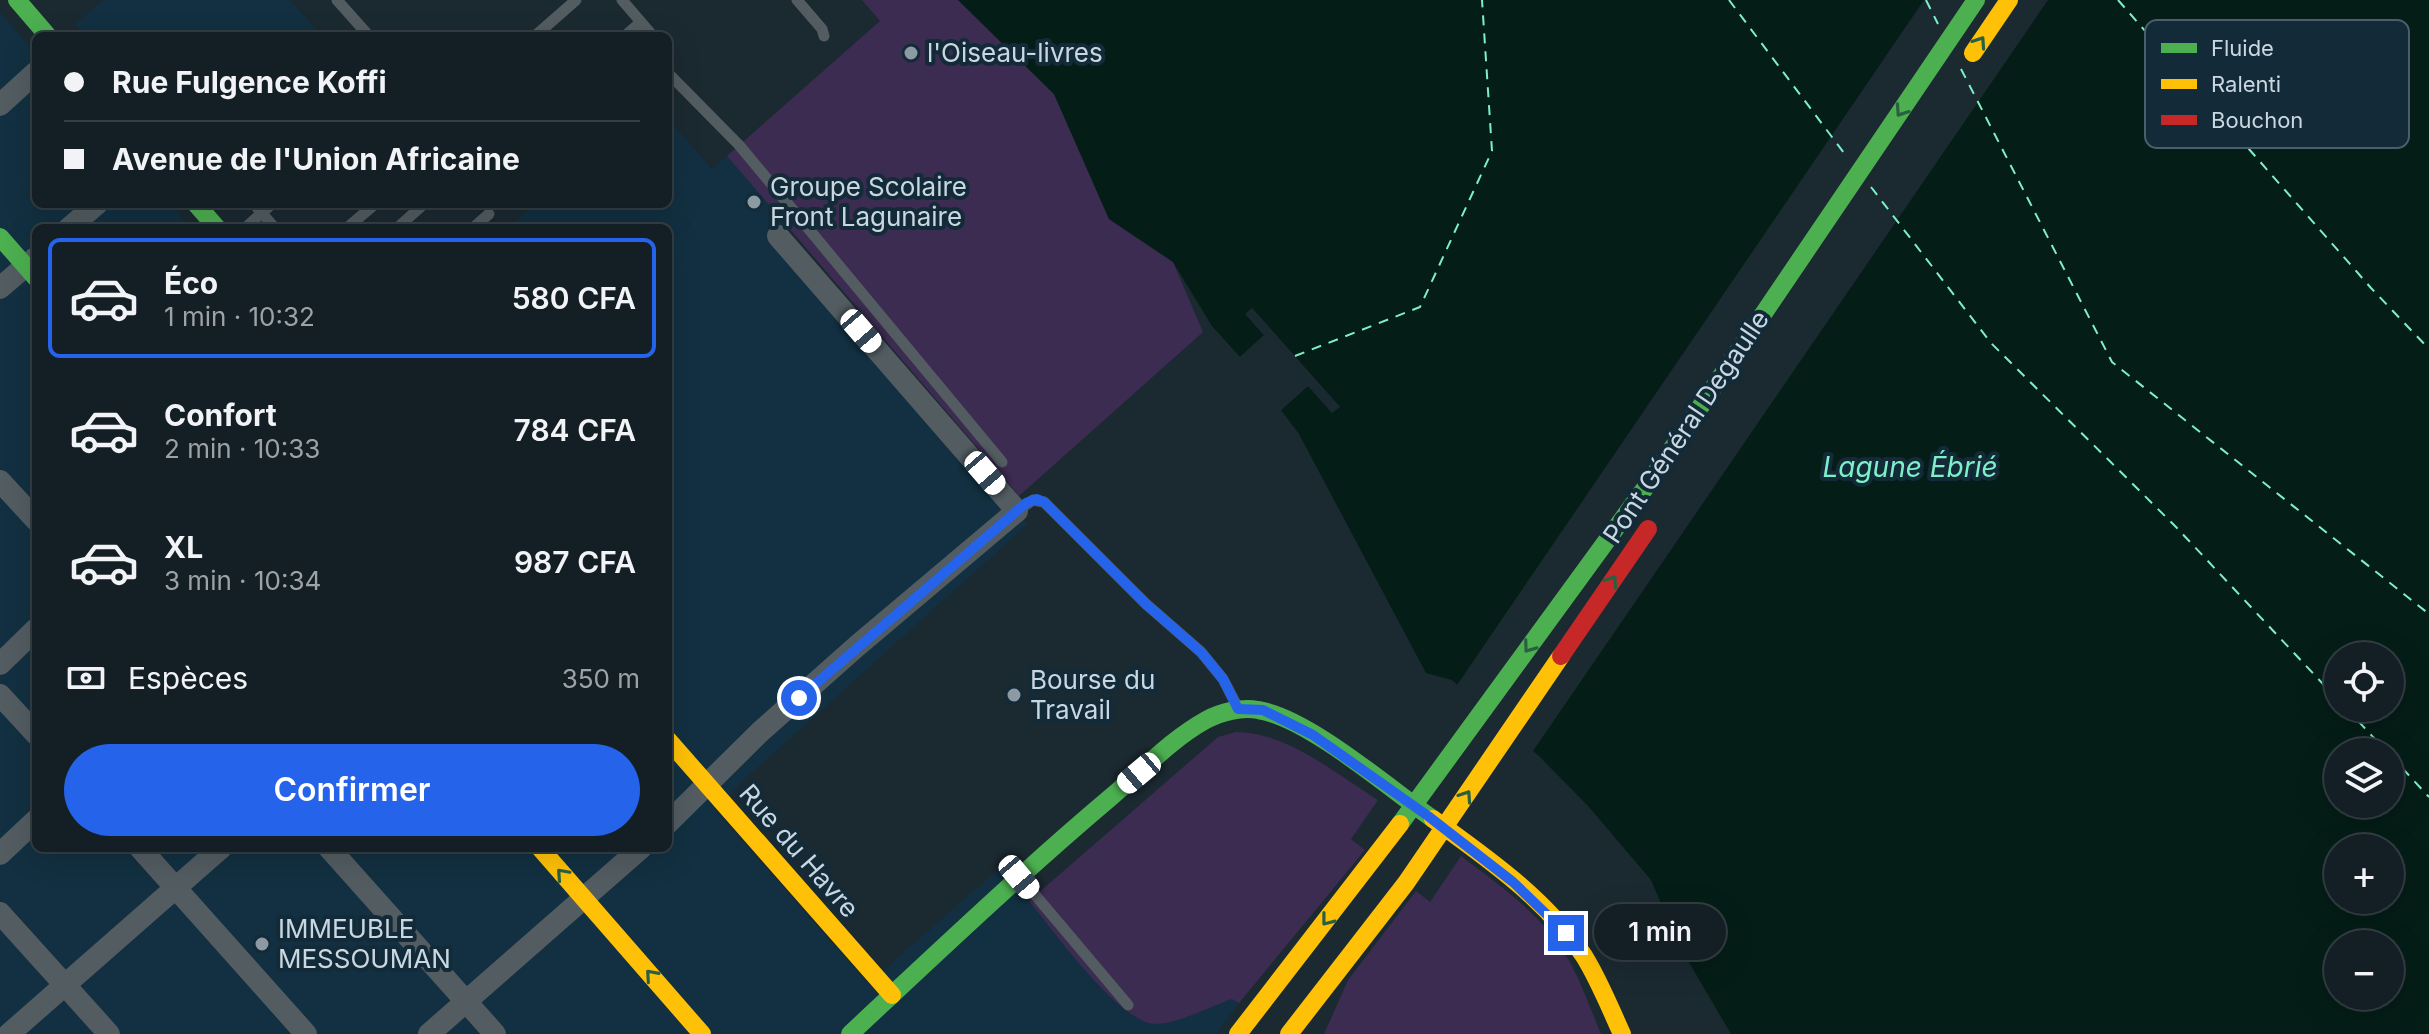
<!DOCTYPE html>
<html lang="fr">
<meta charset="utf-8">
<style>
:root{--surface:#141f25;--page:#1d272d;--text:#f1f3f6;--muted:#9da2a7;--line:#333d42;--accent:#2563eb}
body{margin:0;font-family:Inter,sans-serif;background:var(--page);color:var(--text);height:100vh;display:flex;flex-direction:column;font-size:30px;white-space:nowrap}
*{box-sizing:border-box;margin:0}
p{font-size:26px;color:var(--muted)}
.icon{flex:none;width:44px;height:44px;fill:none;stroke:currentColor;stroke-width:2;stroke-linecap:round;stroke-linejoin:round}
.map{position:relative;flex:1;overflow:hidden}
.drawer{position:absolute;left:32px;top:224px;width:640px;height:628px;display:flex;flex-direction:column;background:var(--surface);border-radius:12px;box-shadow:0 8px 32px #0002,0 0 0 2px var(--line)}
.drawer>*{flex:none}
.banner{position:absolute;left:32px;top:32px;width:640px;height:176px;border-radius:12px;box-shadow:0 8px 32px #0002,0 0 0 2px var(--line);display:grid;align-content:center;height:176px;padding:0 32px;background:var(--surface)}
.buttons{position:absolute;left:2324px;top:642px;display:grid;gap:16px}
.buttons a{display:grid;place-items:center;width:80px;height:80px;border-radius:50%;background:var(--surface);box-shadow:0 8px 32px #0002,0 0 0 2px var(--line);font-size:40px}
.end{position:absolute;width:36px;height:36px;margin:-18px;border:10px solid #2563eb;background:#fff;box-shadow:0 0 0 4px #fff}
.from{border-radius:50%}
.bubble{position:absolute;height:56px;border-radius:28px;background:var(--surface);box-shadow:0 8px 32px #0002,0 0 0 2px var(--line);font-size:26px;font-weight:600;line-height:56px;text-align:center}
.car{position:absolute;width:24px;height:48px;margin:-24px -12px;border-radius:10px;box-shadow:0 0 6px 2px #0007;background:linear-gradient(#fff 24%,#345 0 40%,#fff 0 76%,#345 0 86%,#fff 0)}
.banner b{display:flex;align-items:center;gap:28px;height:76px;font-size:30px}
.banner b+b{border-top:2px solid var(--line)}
.banner i{width:20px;height:20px;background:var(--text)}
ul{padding:14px 0 0;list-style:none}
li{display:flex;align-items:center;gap:24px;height:120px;margin:0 16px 12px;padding:0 16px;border:4px solid transparent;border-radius:12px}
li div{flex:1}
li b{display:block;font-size:30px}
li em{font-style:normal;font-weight:600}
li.current{border-color:var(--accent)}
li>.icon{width:72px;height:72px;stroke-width:1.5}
.pay{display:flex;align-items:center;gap:20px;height:88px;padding:0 32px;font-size:30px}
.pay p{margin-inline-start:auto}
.cta{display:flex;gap:16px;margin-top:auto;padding:16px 32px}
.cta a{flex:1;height:92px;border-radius:48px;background:var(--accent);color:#fff;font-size:32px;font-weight:600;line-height:92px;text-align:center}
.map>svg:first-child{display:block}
.built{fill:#123041}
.green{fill:#3c2c51}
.water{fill:#051d17;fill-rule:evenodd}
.pier{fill:#1b2931}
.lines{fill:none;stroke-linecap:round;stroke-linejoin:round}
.ferry{stroke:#7df0c7;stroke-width:2;stroke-dasharray:10 8;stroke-linecap:butt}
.lane{stroke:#525c61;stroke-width:11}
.street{stroke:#525c61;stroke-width:22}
.fast{stroke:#4caf50;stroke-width:18}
.slow{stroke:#ffc107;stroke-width:18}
.jam{stroke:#c62828;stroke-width:18}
.oneway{stroke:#2a6042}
.route{stroke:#2563eb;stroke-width:10}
.poi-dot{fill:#8c9aa3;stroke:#132b39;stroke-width:3}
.labels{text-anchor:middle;stroke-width:8;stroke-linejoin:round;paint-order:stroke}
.poi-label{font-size:26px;fill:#c9d7e1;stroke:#132b39;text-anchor:start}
.street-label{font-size:26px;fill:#c9d7e1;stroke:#132b39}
.water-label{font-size:28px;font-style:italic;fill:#7df0c7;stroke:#132b39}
.key{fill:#132b39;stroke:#4a5f6b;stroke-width:2}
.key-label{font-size:22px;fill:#c9d7e1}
</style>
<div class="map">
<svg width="2429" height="1034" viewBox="0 0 2429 1034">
<rect width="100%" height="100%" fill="#1b2931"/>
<path class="built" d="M103 0H290L322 36H85L75 24Z
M0 12 36 53V63L0 96Z
M36 84V204H170L191 228H36V848H668V228H508L536 204H668V119L712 169 727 156 789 227 774 239 1000 503 1028 524 743 781 715 810 870 986 899 956 1001 867 1105 992 1131 1015 1169 1022 1232 998 1239 1003 1217 1034H0V115Z"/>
<path class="green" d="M862 0H958L1054 94 1109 219 1173 262 1203 332 1019 496 727 156 880 21Z
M1236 732C1287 732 1336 774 1378 800L1351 839 1365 850 1239 1003 1232 999C1211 1006 1177 1024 1156 1024 1120 1024 1053 930 1029 901L1218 737Z
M1461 856C1499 885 1540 913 1565 954 1580 978 1590 1008 1601 1034H1324L1348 980 1416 891 1430 902Z"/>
<path class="water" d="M958 0H2429V1034H1731L1680 947 1651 880 1589 807 1540 757 1452 680 1426 673 1299 434 1281 410 1308 386 1332 413 1339 406 1252 308 1246 315 1264 335 1240 357 1212 326 1173 262 1109 219 1054 94ZM2338 656H2390V708H2338ZM2338 752H2390V804H2338ZM2338 848H2390V900H2338ZM2338 944H2390V996H2338Z"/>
<path class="pier" d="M1924 0H2048L1531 754 1455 688Z
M1252 308 1340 407 1332 413 1308 386 1281 410 1278 407 1308 382 1332 408 1334 406 1252 314 1268 336 1243 360 1240 357 1264 335 1245 314Z"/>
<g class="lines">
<path class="ferry" d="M1729 0 1847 157
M1926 0 1938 24
M2118 0 2371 288 2429 349
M1961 69 2112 362 2429 614
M1871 187 1991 343 2176 527 2338 700
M1295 356 1420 307 1492 151 1482 0
M2346 708 2387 752
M2390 755 2429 797"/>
<path class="lane" d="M337 0 369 36
M622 0 653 36
M797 0 822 29 824 36
M535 36 576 0
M625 36 641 22
M668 73 739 145 1002 462
M254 204 275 228
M245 228 272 204
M347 228 375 204
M397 228 424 204
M473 228 489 214
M1017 511 1033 500 1044 502 1146 604 1201 652 1223 679 1238 708
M1020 877 1128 1005"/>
<path class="street" d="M0 105 36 72
M69 228 97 204
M0 288 35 258
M0 481 36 520
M0 664 36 629
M0 695 36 734
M668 823 760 732 857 646 1017 511 778 236
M140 848 306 1034
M329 848 495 1034
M0 854 36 820
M0 913 109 1034
M9 1034 221 848
M429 1034 641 848"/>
<path class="fast" d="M17 0 48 36
M196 204 217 228
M0 237 36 278
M1400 824 1648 484 1976 0
M850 1034C936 954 1021 873 1111 797 1142 771 1170 740 1206 720 1221 712 1241 707 1258 710 1307 717 1390 789 1433 819"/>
<path class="slow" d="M1973 53 2009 0
M668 740 892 995
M1433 819C1487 858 1546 899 1584 956 1599 980 1610 1008 1622 1034
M540 848 702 1034
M1238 1034 1400 824
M1289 1034 1406 883 1561 656"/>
<path class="jam" d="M1561 656 1648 529"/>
</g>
<defs><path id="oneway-chevron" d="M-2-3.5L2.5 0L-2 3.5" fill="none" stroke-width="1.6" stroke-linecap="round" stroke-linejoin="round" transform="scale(2)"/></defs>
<g class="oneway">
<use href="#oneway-chevron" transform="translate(1980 42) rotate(-56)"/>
<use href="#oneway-chevron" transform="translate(1901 111) rotate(124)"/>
<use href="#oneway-chevron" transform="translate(1612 581) rotate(-56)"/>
<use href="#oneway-chevron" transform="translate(1529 647) rotate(126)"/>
<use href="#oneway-chevron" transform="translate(1466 796) rotate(-56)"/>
<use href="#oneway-chevron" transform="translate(562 874) rotate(-132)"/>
<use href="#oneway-chevron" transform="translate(1327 920) rotate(128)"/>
<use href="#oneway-chevron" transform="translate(651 975) rotate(-131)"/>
</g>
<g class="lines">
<path class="route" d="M799 698 1026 503 1037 499 1044 502 1146 604 1201 652 1223 679 1238 709 1263 710 1313 735 1428 816 1513 882 1566 933"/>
</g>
<g class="poi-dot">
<circle cx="911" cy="53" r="8"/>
<circle cx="754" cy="202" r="8"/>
<circle cx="1014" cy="695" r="8"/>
<circle cx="262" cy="944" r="8"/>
</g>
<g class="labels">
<g class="poi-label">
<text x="927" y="62">l'Oiseau-livres</text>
<text x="770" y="196">Groupe Scolaire<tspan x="770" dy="30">Front Lagunaire</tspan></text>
<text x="1030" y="689">Bourse du<tspan x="1030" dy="30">Travail</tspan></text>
<text x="278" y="938">IMMEUBLE<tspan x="278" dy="30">MESSOUMAN</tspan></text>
</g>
<g class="street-label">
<text transform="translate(1686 427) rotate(-56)" y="9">Pont Général Degaulle</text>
<text transform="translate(799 851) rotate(49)" y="9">Rue du Havre</text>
</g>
<g class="water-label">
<text x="1910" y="477">Lagune Ébrié</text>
</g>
</g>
<rect x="2145" y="20" width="264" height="128" rx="12" class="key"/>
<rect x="2161" y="43" width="36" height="10" fill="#4caf50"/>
<rect x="2161" y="79" width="36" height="10" fill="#ffc107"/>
<rect x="2161" y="115" width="36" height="10" fill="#c62828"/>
<g class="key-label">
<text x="2211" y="56">Fluide</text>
<text x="2211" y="92">Ralenti</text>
<text x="2211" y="128">Bouchon</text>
</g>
</svg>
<div class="buttons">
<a><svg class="icon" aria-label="locate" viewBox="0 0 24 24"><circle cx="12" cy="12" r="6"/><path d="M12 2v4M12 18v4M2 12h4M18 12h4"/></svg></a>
<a><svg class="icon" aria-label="layers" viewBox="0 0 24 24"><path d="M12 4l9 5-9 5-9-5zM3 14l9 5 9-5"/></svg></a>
<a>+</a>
<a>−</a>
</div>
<i class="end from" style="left:799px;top:698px"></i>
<i class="end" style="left:1566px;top:933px"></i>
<div class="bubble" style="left:1594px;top:904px;width:132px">1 min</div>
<i class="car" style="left:861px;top:331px;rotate:139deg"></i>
<i class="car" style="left:985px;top:473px;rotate:139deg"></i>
<i class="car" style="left:1139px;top:773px;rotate:230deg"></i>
<i class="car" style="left:1019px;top:877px;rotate:140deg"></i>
<div class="banner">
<b><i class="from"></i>Rue Fulgence Koffi</b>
<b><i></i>Avenue de l'Union Africaine</b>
</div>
<section class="drawer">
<ul>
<li class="current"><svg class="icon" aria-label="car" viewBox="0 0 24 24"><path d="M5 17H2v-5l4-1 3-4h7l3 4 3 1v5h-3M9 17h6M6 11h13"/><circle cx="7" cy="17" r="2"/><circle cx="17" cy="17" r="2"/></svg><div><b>Éco</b><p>1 min · 10:32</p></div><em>580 CFA</em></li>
<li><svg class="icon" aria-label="car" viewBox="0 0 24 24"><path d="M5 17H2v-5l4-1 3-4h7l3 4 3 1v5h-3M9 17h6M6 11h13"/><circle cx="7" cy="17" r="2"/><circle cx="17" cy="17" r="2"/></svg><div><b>Confort</b><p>2 min · 10:33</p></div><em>784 CFA</em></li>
<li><svg class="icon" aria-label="car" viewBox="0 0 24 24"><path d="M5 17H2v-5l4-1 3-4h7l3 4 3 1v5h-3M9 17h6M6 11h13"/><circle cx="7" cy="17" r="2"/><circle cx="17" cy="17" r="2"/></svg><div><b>XL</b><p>3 min · 10:34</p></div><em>987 CFA</em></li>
</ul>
<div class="pay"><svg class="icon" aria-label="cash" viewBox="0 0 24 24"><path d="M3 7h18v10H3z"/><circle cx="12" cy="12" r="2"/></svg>Espèces<p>350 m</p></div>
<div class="cta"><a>Confirmer</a></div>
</section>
</div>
